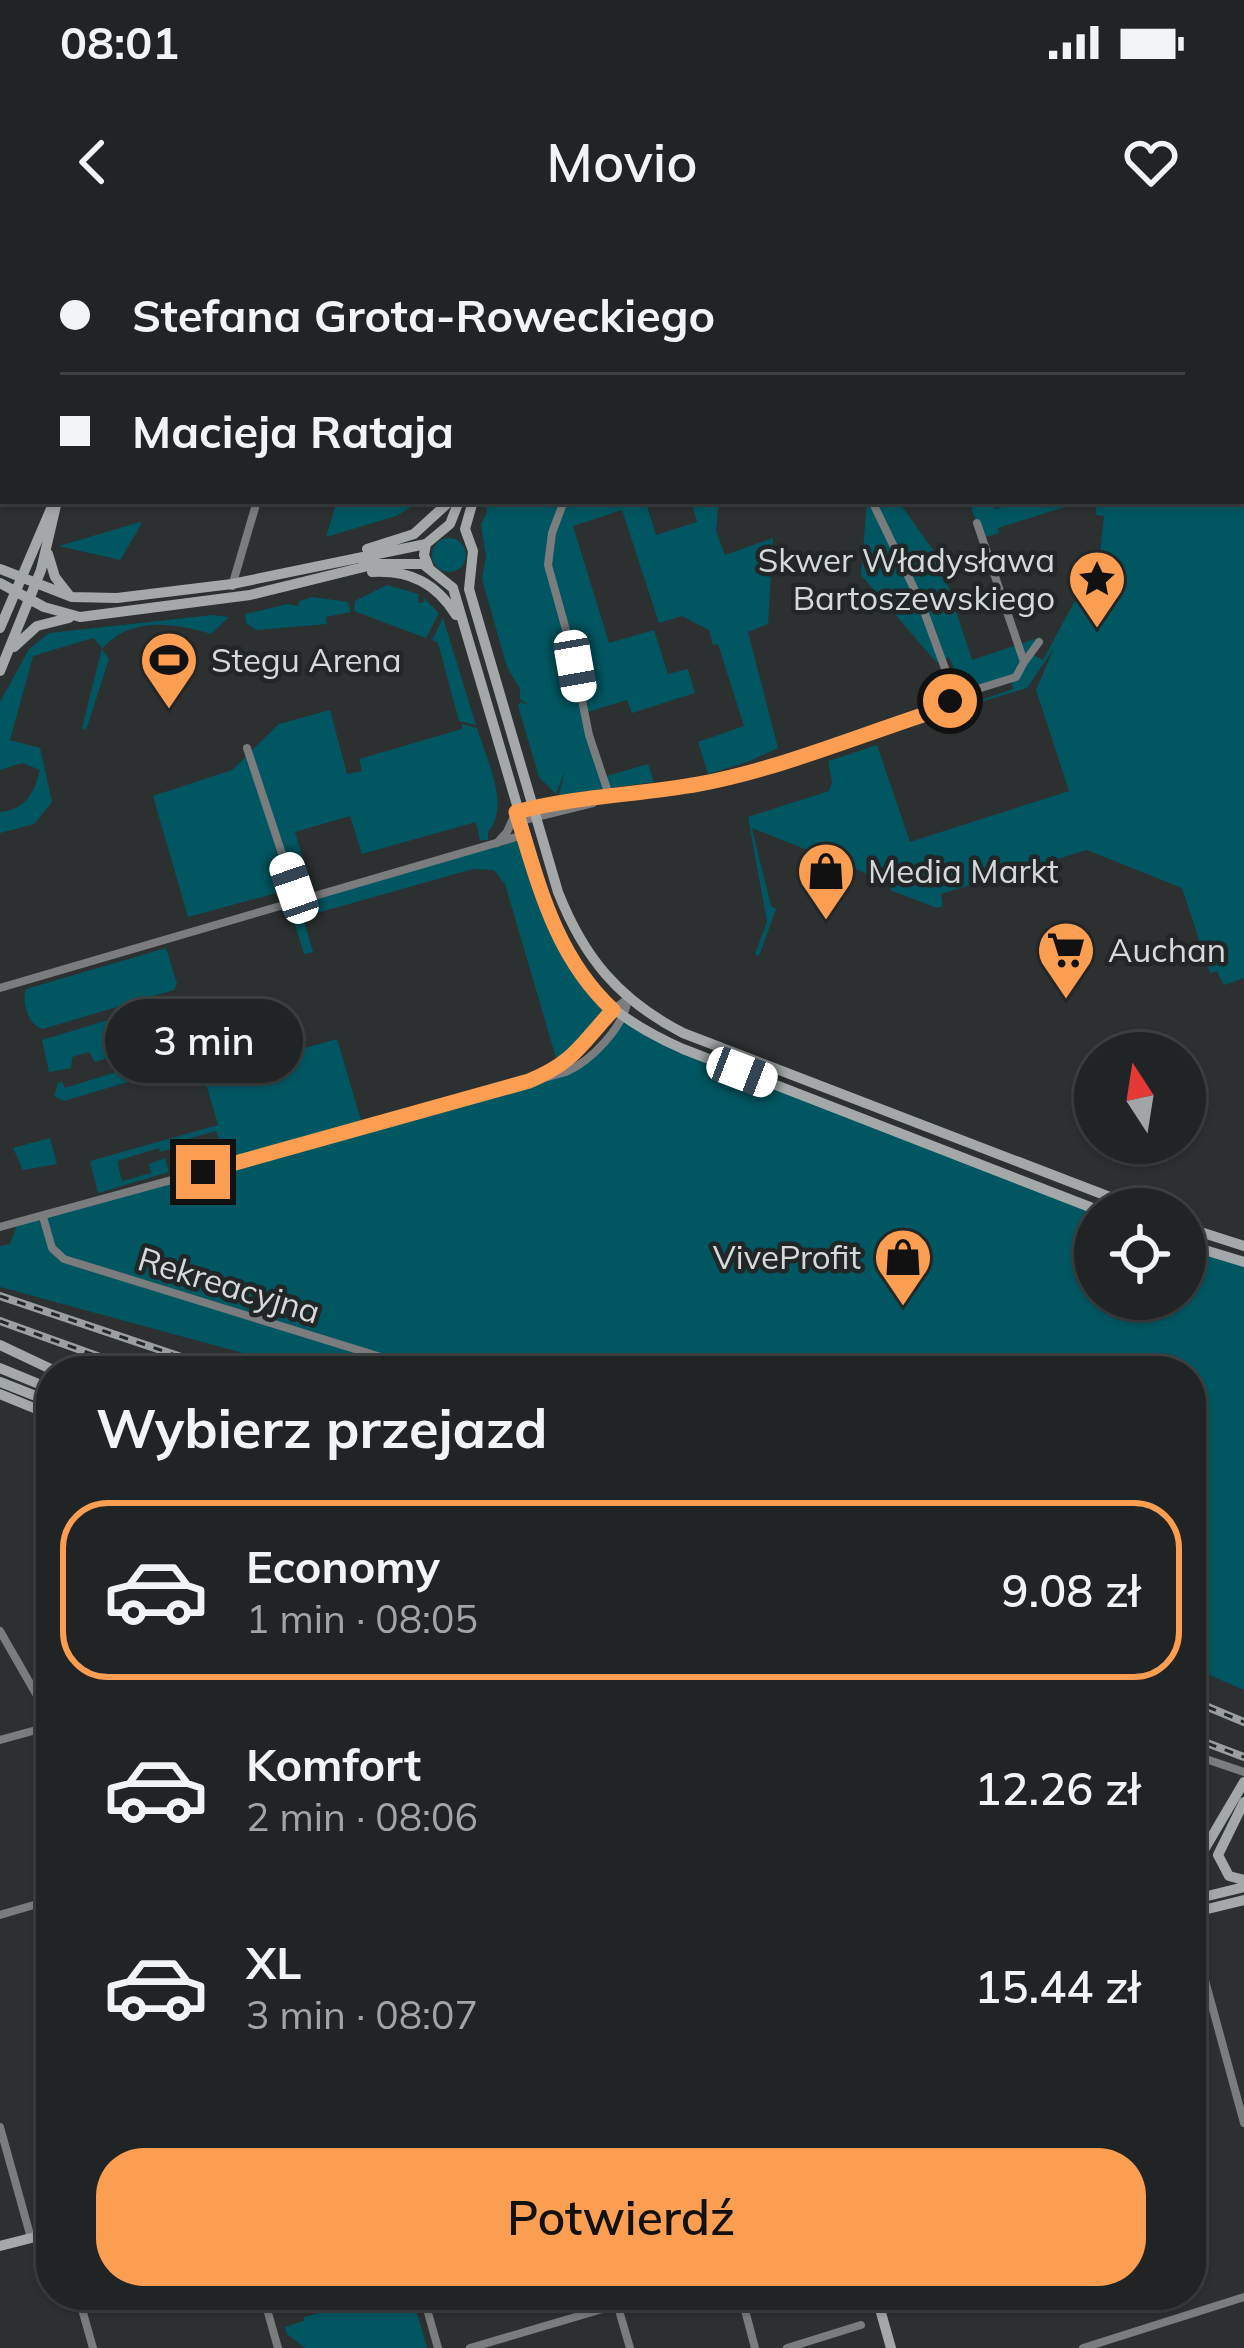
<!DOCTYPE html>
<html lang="pl">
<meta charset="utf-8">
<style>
:root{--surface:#212425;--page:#292c2d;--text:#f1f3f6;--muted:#a2a4a7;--line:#3e4142;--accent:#fb9e51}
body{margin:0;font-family:Mulish,sans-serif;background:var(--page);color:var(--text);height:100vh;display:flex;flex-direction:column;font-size:45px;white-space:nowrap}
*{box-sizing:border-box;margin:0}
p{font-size:39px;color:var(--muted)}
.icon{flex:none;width:66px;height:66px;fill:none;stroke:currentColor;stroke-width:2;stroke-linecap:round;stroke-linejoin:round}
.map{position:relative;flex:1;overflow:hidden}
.sheet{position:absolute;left:36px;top:1116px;width:1170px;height:954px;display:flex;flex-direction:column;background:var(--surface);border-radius:48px;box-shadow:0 3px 9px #0004,0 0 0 3px var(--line)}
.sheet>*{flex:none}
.hud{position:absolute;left:0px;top:0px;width:1245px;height:264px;box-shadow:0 3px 9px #0004,0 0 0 3px var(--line);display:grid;align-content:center;height:264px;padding:0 60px;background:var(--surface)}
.needle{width:78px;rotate:348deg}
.buttons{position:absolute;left:1074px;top:792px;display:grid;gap:24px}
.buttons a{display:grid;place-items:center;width:132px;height:132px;border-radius:50%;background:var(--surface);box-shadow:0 3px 9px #0004,0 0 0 3px var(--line);font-size:60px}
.end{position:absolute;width:54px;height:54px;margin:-27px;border:15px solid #fb9e51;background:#111;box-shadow:0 0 0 6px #111}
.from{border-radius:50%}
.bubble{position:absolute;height:84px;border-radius:42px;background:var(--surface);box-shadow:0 3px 9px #0004,0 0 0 3px var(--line);font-size:39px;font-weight:600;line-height:84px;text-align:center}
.car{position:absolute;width:36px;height:72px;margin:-36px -18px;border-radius:15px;box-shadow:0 0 9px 3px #0007;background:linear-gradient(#fff 24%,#345 0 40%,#fff 0 76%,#345 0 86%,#fff 0)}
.hud b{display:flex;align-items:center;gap:42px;height:114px;font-size:45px}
.hud b+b{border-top:3px solid var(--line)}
.hud i{width:30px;height:30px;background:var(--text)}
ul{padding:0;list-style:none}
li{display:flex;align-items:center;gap:36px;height:180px;margin:0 24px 18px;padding:0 36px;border:6px solid transparent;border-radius:48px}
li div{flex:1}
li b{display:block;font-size:45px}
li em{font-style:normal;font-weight:600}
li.on{border-color:var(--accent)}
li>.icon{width:108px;height:108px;stroke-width:1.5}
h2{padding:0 60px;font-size:54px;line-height:144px}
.button{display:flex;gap:24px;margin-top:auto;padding:24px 60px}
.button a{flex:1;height:138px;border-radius:48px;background:var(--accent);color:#111;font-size:48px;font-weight:600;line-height:138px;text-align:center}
.status{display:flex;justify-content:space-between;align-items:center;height:84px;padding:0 60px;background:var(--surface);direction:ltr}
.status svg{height:33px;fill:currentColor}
header{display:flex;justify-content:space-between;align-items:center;height:156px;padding:0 60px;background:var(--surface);font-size:54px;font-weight:600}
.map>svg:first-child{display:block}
.green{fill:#015761}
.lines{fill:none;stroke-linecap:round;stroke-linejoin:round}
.street{stroke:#7a7c7d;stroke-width:8}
.secondary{stroke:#a4a8a9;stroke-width:10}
.rail-casing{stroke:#9b9f9f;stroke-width:8}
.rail{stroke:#222627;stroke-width:3;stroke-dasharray:9;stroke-linecap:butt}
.route{stroke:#fb9e51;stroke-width:15}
.labels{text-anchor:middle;stroke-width:9;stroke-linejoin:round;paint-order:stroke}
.poi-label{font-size:33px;fill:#d6d9d9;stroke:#222627;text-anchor:start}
.street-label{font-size:33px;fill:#d6d9d9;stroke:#222627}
</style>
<div class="status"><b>08:01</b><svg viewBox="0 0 49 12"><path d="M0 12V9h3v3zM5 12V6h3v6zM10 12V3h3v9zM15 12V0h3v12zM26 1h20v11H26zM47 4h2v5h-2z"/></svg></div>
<header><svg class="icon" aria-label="back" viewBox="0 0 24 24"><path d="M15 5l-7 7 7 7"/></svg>Movio<svg class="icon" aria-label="heart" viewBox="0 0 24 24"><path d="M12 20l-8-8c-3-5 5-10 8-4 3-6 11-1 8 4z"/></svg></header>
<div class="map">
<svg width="1244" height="2108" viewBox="0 0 1244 2108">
<rect width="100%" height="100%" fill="#2c3031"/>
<path class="green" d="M1229 0H1244V738L1224 745 1217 731 1210 733 1182 648 1087 610 941 654 943 666 937 668 890 650 891 643 752 588 771 666 776 669 759 716 755 714 767 682 748 577 829 551 832 542 828 521 877 505 910 602 1069 551 1036 450 1054 408 1027 448 970 465 969 457 975 455 978 461 1013 449 1010 436 966 450 960 430 954 429 949 417 937 423 861 335 867 261H898L939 318 972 420 1038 398 1031 414 1043 420 1100 314 1104 276 1096 275V261H1242V3H1219Z
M337 261H421L396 276 326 297Z
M485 261H655L647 266 656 295 697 282 691 261H719L716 291 725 315 773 298 768 384 748 392 778 508 747 522 708 534 698 502 744 486 718 404 713 405 709 390 682 376 659 383 622 270 573 286 609 403 654 390 668 434 688 429 695 453 632 473 627 460 584 473 603 537 648 524 654 542 559 555 565 531 556 554 539 537 518 466 520 462 529 465 520 459V449L507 427 482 339 486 317 481 284 487 272Z
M969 261H992L995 269 1021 261H1084L998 288 999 293 982 298Z
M142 283 120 320 59 306 140 282Z
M432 315a17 17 0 1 1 34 0a17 17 0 1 1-34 0Z
M387 345 419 354 418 363 424 362 423 357 439 373 426 398 354 371 355 361Z
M312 357 348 362 351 372 326 377 327 384 256 390 246 383 245 374 288 364 298 366 300 361Z
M213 375 229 377 211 394C174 383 131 376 102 409L109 419 86 490 82 488 102 408 93 398 33 416 10 500 40 508 52 562 34 584 0 593V572C26 570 34 553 40 530L22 523 0 530V462L29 409 49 393Z
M443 378 476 485 459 481 438 403 432 400Z
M330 470 347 534 362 531 359 519 462 489V484L477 488C486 519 511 566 488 592V600H480L476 582 362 614 350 576 295 592 310 644 188 677 153 556 232 530 279 484Z
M523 595 564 710 613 770 559 828 505 644 494 630 473 629 303 677 313 712 304 714 289 665Z
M166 708 177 744 174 750 43 789C29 786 21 762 26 749Z
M622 777 637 787 1095 969V1059H1185V1004L1244 1022V1450L1191 1427V1131H309L0 1047V1006L10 1004 18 983 231 923 227 916 176 931 173 919 177 918 179 923 222 910 216 891 174 903V908L160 912 159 908 117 921 122 941 151 933 149 924 165 918 169 932 98 953 90 921 218 885 196 809 278 787 287 813 337 799 363 887 585 823Z
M108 780 118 815 95 822 89 812 72 817 71 828 49 832 42 800Z
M122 824 128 825 133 833 128 842 64 861 54 856 58 843 62 841 65 848 116 832 115 826Z
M50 898 57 924 23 930 13 908Z
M419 2055 422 2064 416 2069 427 2108H305L287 2094 285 2087 304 2081V2077L373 2057Z"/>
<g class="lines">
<path class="street" d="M177 0 184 3
M522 0 528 3
M731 0 732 3
M1003 0 1004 3
M225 3 234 0
M680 3 689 0
M564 261 552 293 548 325 573 415 589 495 610 558
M872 261 921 363 950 442 952 457
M232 346 257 261
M1025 421 1039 402
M247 508 298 662
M520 581 593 563
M497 603 507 592 516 572C579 554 645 556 708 542 786 525 862 494 937 470L952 457 1016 437 1024 422 977 283
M0 748 523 595
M547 833C583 818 595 779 628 759
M43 977 52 1008 64 1019 426 1131
M0 987 566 832C591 821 624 787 628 759
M0 1391 51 1480
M0 1500 51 1486
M1191 1514 1244 1532
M0 1675 51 1660
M1191 1689 1244 1883
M0 1887 31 1998
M78 2055 93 2108
M263 2055 278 2108
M423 2055 438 2108
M741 2055 755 2108
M618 2067 630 2108
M470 2108 650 2055
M787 2108 861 2085
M1083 2108 1244 2057"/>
<path class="secondary" d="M154 3 156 0
M554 3 555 0
M572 3 573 0
M473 261 465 289 473 311 469 349 558 652C584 718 619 760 683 793L1141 969
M367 309 414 294 450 261
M48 314 55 337 69 355
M429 328 424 315 426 304 450 284 459 261
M0 329 72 357 117 358 232 344 426 304
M372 332C410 330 436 343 456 375
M0 343 44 367 80 377 250 355 376 324H423L453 348 550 677C578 747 615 779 683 809L1095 969
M0 388 53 264
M14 407 37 386 69 378
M0 431 41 330 57 261
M1185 987 1244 1006
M1185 1004 1244 1022
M0 1105 55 1131
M0 1128 51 1149
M0 1142 51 1162
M0 1154 51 1175
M1244 1562 1218 1615 1229 1636 1244 1640
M1191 1632 1244 1542
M1191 1660 1244 1647
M1191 1673 1244 1660
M0 2006 51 1993
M876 2055 891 2108"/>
<g class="rail-casing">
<path id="rail" d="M0 1056 223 1131
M0 1081 139 1131
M1191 1460 1244 1482
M1191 1497 1244 1517"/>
</g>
<use href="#rail" class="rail"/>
</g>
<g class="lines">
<path class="route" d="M203 932 529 841C575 822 581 804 613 770 555 716 539 645 516 572 576 556 638 555 699 544 780 529 860 495 938 470L950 461"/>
</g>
<defs>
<g id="sight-pin" transform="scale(3)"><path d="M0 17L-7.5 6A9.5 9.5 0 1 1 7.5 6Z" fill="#fb9e51" stroke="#222627"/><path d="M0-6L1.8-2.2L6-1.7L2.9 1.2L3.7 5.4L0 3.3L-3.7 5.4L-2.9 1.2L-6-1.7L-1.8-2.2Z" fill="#111"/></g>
<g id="stadium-pin" transform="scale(3)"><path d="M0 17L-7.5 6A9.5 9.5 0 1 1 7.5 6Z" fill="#fb9e51" stroke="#222627"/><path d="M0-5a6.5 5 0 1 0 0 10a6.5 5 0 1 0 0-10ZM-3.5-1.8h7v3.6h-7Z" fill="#111"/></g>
<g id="shop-pin" transform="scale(3)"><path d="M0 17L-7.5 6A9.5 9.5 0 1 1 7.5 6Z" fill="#fb9e51" stroke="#222627"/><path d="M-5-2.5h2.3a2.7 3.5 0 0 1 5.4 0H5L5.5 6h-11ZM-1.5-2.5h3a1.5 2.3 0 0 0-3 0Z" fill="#111"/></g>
<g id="supermarket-pin" transform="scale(3)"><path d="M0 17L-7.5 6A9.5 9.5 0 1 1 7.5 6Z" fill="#fb9e51" stroke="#222627"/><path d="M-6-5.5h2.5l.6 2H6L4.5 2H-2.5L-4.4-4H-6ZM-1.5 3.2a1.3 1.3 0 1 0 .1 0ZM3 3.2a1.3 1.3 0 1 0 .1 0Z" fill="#111"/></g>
</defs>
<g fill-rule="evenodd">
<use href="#sight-pin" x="1097" y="339"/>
<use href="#stadium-pin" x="169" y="420"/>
<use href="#shop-pin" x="826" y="631"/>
<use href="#supermarket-pin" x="1066" y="710"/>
<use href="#shop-pin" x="903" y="1017"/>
</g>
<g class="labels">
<g class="poi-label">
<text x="1055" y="332" text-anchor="end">Skwer Władysława<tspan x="1055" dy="38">Bartoszewskiego</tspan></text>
<text x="211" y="432">Stegu Arena</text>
<text x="868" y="643">Media Markt</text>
<text x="1108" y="722">Auchan</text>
<text x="861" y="1029" text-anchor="end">ViveProfit</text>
</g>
<g class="street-label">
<text transform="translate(229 1045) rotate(17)" y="12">Rekreacyjna</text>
</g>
</g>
</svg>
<div class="buttons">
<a><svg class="needle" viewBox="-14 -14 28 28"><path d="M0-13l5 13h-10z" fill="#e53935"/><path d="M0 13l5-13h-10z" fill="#a2a4a7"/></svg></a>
<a><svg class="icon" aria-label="locate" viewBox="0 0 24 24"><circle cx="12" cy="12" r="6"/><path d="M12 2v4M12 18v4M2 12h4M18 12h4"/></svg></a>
</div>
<i class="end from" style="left:950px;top:461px"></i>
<i class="end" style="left:203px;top:932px"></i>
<div class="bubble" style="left:105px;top:759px;width:198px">3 min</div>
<i class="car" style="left:575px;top:426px;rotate:170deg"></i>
<i class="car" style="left:294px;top:648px;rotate:341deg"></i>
<i class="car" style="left:742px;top:832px;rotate:111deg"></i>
<div class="hud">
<b><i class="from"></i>Stefana Grota-Roweckiego</b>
<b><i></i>Macieja Rataja</b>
</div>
<section class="sheet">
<h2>Wybierz przejazd</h2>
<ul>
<li class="on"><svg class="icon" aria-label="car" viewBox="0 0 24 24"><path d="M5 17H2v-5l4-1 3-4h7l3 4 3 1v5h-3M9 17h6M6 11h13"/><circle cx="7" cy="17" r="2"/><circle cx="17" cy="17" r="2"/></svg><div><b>Economy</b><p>1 min · 08:05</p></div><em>9.08 zł</em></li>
<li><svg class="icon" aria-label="car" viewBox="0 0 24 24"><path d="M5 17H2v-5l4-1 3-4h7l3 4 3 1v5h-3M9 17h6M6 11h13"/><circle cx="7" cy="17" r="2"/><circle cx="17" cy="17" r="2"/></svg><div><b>Komfort</b><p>2 min · 08:06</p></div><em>12.26 zł</em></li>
<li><svg class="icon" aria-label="car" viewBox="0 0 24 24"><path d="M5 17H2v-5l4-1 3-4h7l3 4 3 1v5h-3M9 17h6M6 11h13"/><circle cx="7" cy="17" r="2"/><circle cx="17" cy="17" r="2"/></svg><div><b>XL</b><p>3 min · 08:07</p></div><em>15.44 zł</em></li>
</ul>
<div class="button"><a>Potwierdź</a></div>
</section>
</div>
